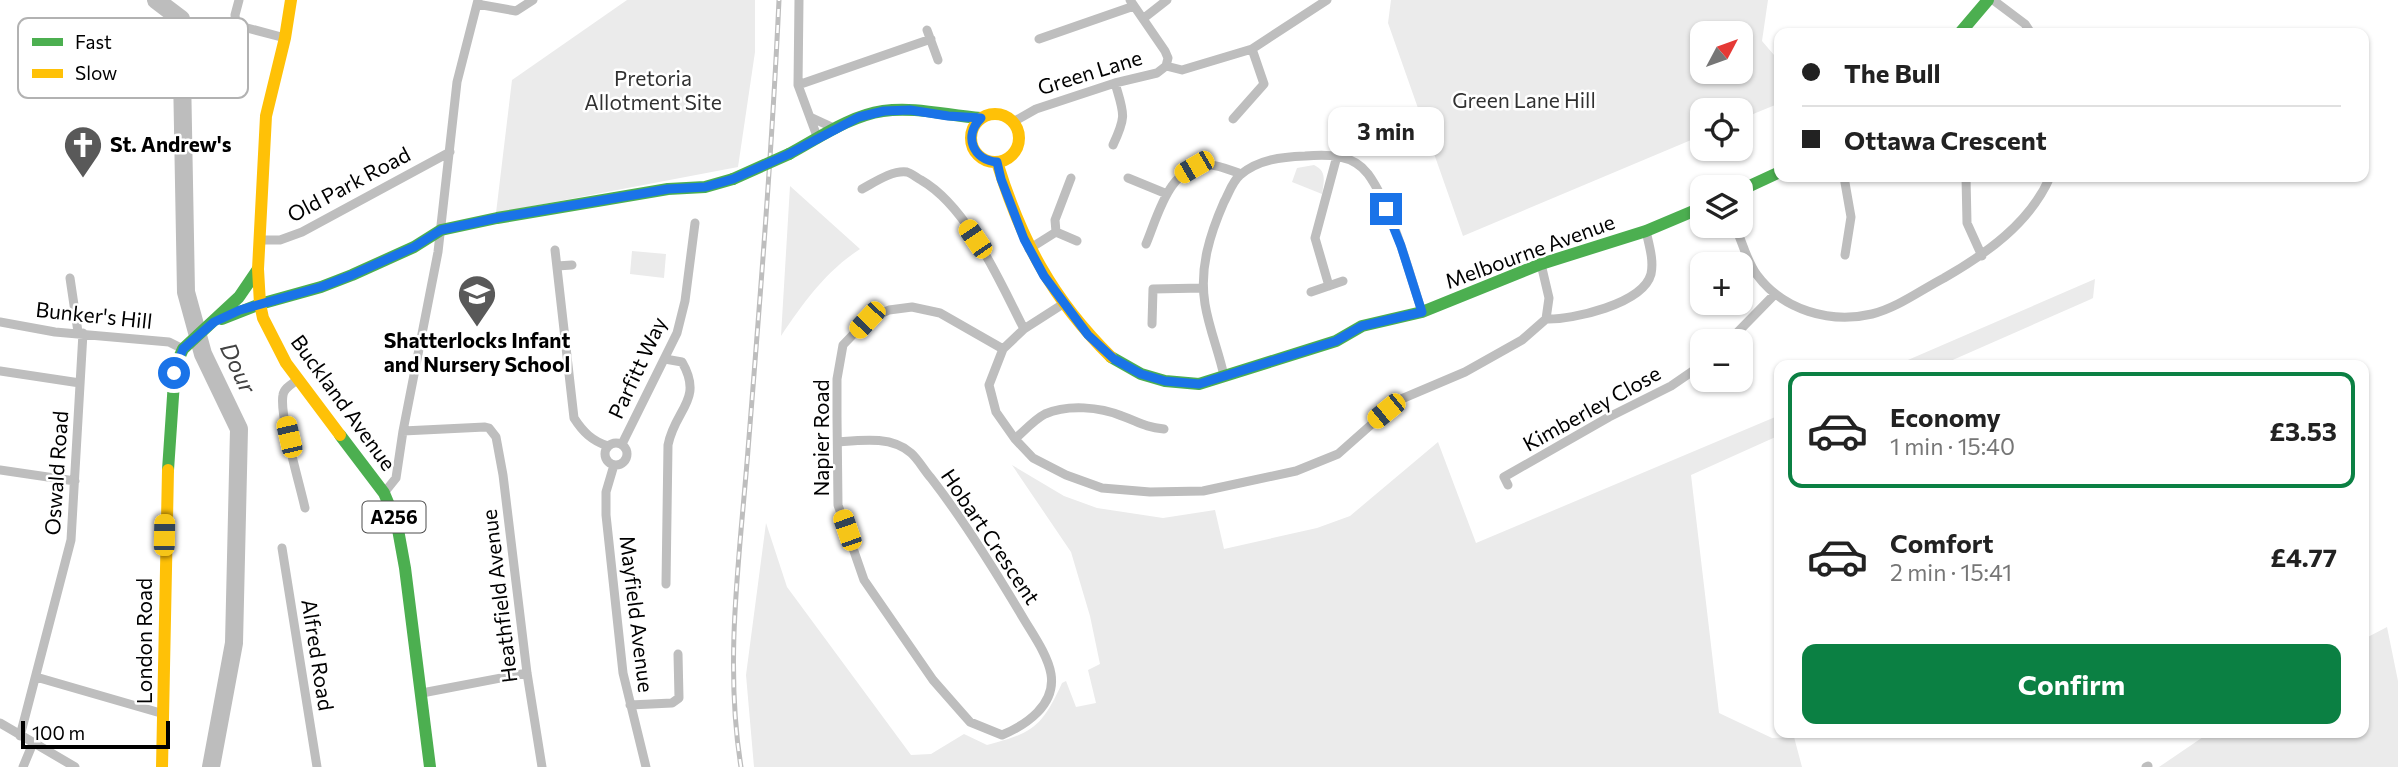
<!DOCTYPE html>
<meta charset="utf-8">
<style>
:root{--surface:#fff;--page:#f6f6f6;--text:#222;--muted:#767676;--line:#e0e0e0;--accent:#0b8043}
body{margin:0;font-family:Commissioner,sans-serif;background:var(--page);color:var(--text);height:100vh;display:flex;flex-direction:column;font-size:26px;white-space:nowrap}
*{box-sizing:border-box;margin:0}
p{font-size:23px;color:var(--muted)}
.icon{flex:none;width:38px;height:38px;fill:none;stroke:currentColor;stroke-width:2;stroke-linecap:round;stroke-linejoin:round}
.map{position:relative;flex:1;overflow:hidden}
.side{position:absolute;left:1774px;top:360px;width:595px;height:378px;display:flex;flex-direction:column;background:var(--surface);border-radius:14px;box-shadow:0 2px 5px #0004}
.side>*{flex:none}
.hud{position:absolute;left:1774px;top:28px;width:595px;height:154px;border-radius:14px;box-shadow:0 2px 5px #0004;display:grid;align-content:center;height:154px;padding:0 28px;background:var(--surface)}
.needle{width:46px;rotate:49deg}
.fabs{position:absolute;left:1690px;top:21px;display:grid;gap:14px}
.fabs a{display:grid;place-items:center;width:63px;height:63px;border-radius:14px;background:var(--surface);box-shadow:0 2px 5px #0004;font-size:35px}
.scale{position:absolute;left:21px;bottom:18px;width:149px;box-sizing:border-box;padding-left:7px;border:4px solid #000;border-top:0;font-size:19px;line-height:24px;white-space:nowrap;color:#000;-webkit-text-stroke:5px #fff;paint-order:stroke}
.end{position:absolute;width:32px;height:32px;margin:-16px;border:9px solid #1a73e8;background:#fff;box-shadow:0 0 0 4px #fff}
.from{border-radius:50%}
.bubble{position:absolute;height:49px;border-radius:14px;background:var(--surface);box-shadow:0 2px 5px #0004;font-size:23px;font-weight:700;line-height:49px;text-align:center}
.car{position:absolute;width:21px;height:42px;margin:-21px -10px;border-radius:9px;box-shadow:0 0 5px 2px #0007;background:linear-gradient(#f5c518 24%,#345 0 40%,#f5c518 0 76%,#345 0 86%,#f5c518 0)}
.hud b{display:flex;align-items:center;gap:24px;height:66px;font-size:26px}
.hud b+b{border-top:2px solid var(--line)}
.hud i{width:18px;height:18px;background:var(--text)}
ul{padding:12px 0 0;list-style:none}
li{display:flex;align-items:center;gap:21px;height:116px;margin:0 14px 10px;padding:0 14px;border:4px solid transparent;border-radius:14px}
li div{flex:1}
li b{display:block;font-size:26px}
li em{font-style:normal;font-weight:700}
li.active{border-color:var(--accent)}
li>.icon{width:63px;height:63px;stroke-width:1.5}
.button{display:flex;gap:14px;margin-top:auto;padding:14px 28px}
.button a{flex:1;height:80px;border-radius:14px;background:var(--accent);color:#fff;font-size:28px;font-weight:700;line-height:80px;text-align:center}
.map>svg:first-child{display:block}
.green{fill:#ebebeb;fill-rule:evenodd}
.lines{fill:none;stroke-linecap:round;stroke-linejoin:round}
.river{stroke:#bdbdbd;stroke-width:18}
.street{stroke:#bebebe;stroke-width:9}
.fast{stroke:#4caf50;stroke-width:12}
.slow{stroke:#ffc107;stroke-width:12}
.rail-casing{stroke:#bebebe;stroke-width:5}
.rail{stroke:#fff;stroke-width:2.5;stroke-dasharray:8;stroke-linecap:butt}
.fast-bridge{stroke:#4caf50;stroke-width:12}
.route{stroke:#1a73e8;stroke-width:9}
.labels{text-anchor:middle;stroke-width:5;stroke-linejoin:round;paint-order:stroke}
.shield{fill:#fff;stroke:#4c4c4c;stroke-width:2}
.shield-label{font-size:19px;font-weight:bold;fill:#000}
.street-label{font-size:21px;fill:#000;stroke:#fff}
.park-label{font-size:21px;fill:#313131;stroke:#fff}
.poi-label{font-size:21px;font-weight:bold;fill:#000;stroke:#fff;text-anchor:start}
.water-label{font-size:23px;font-style:italic;fill:#424242;stroke:#fff}
.key{fill:#fff;stroke:#b2b2b2;stroke-width:2}
.key-label{font-size:19px;fill:#000}
</style>
<div class="map">
<svg width="2398" height="767" viewBox="0 0 2398 767">
<rect width="100%" height="100%" fill="#fff"/>
<path class="green" d="M627 0H755V52L738 167 496 213 512 80Z
M1391 0H1768L1762 41 1780 62V103L1741 119V110H1703V135L1463 236 1388 23ZM1703 33H1741V72H1703Z
M1314 165C1327 171 1324 181 1322 194L1292 182 1297 168Z
M790 186 860 249C825 272 804 302 781 336Z
M632 251 666 254 664 278 630 274Z
M2095 279 2093 298 2089 300 1939 366H1894Z
M1780 415V435L1691 475 1719 713 1772 738 1794 737 1802 767H754L746 675 766 523 787 587 911 755 931 754 964 734 987 745C1033 733 1042 727 1062 683L1066 681 1076 707 1096 703 1088 670 1100 664 1090 616 1071 552 1012 465 1064 496 1097 508 1163 518 1215 510 1224 549 1317 528 1350 516 1438 442 1476 543Z
M2387 627 2398 681V767H2159L2209 733H2364V639Z"/>
<g class="lines">
<path class="river" d="M156 0 181 19 186 292 203 354 239 429 234 643 211 767"/>
<path class="street" d="M239 0 235 15 236 25 285 38
M799 0 798 85 818 139
M1130 0 1165 51 1168 58 1166 66
M1993 0 2025 24 2031 33
M477 4 516 11 533 0
M1144 18 1167 0
M927 30 938 60
M1039 39 1134 6
M1166 66 1182 70 1252 49 1327 0
M798 85 931 39
M810 117 836 129
M1233 119 1264 84 1252 49
M1013 122 1036 109 1115 83 1157 73 1166 66
M1113 145C1127 115 1124 114 1115 83
M1844 177 1851 217 1845 255
M1966 177 1967 223 1982 256
M1128 178 1167 194
M862 189C875 182 892 170 907 172 911 173 917 178 921 180 968 207 1000 282 1024 329
M1735 226C1742 241 1747 262 1757 275 1783 310 1830 324 1872 314 1897 308 1921 290 1944 278 1986 254 2030 223 2050 177
M1056 232 1077 241
M260 240H280L302 232 450 152
M1146 244C1159 213 1169 165 1210 165 1219 165 1232 171 1241 174
M1029 249 1056 232 1055 220 1071 178
M555 250 574 418C583 432 592 441 608 446
M557 266 572 265
M70 278 78 332
M1329 286 1315 238 1337 156
M1311 292 1343 281
M1063 304 1024 329 1003 349 989 385 996 412 1015 439 1033 458 1066 475 1102 488 1150 492 1203 491 1296 471 1338 454 1399 400 1465 372 1522 340 1546 319 1549 298 1541 264
M1546 319C1572 320 1643 304 1651 274 1654 260 1649 245 1646 231
M0 322 55 332 169 342 183 349
M1152 324 1153 289 1203 288
M1729 341 1775 294
M665 359 682 362C704 400 675 409 668 445L666 584
M0 371 80 383
M1224 376C1219 352 1209 329 1205 304 1199 268 1210 234 1224 202 1229 193 1232 182 1240 175 1259 159 1282 157 1305 156 1328 154 1353 154 1368 174 1392 207 1409 272 1422 312
M297 380C292 384 284 388 283 395 279 415 300 485 305 508
M403 431 485 427 489 428 496 437 503 475 527 673 542 767
M1015 439C1024 431 1035 419 1045 414 1068 404 1100 407 1122 416 1139 422 1144 427 1164 429
M839 442C862 440 892 436 911 453 918 459 924 470 931 478 966 523 996 572 1025 621 1034 636 1048 656 1051 674 1056 705 1026 725 1002 735L970 722 962 713 933 680 864 580 838 505 837 417V379L843 345 867 320 889 310 912 307 940 313 1003 349
M605 454a11 11 0 1 1 22 0a11 11 0 1 1-22 0Z
M622 444 677 333 685 301 695 223
M614 465 606 492V515L623 673 646 767
M0 470 75 481
M1508 485 1504 477 1609 417 1671 386 1703 364
M384 493 396 478 403 431 438 252 457 82 478 0
M282 548 317 767
M36 677 164 714
M422 693 527 673
M630 705 672 703 679 698 678 654
M0 723 75 767
M20 736 71 540 83 333
M23 767 33 743
M2146 767 2148 766"/>
<path class="fast" d="M1960 33 1988 0
M789 154C819 138 849 116 883 111 915 106 949 116 981 118
M1741 190 1780 172
M260 304 321 287 352 275 414 247 441 230 497 218 668 189 705 187 733 179
M222 319 260 304
M1111 357 1141 374 1165 381 1199 384 1336 341 1362 326 1422 312 1541 264 1646 231 1703 207
M340 435 384 493 397 524 405 568 430 767
M168 470 175 367 183 349 239 297 258 269"/>
<path class="slow" d="M291 0 285 38 266 116 258 269 260 304 263 318 286 363 340 435
M971 138a24 24 0 1 1 48 0a24 24 0 1 1-48 0Z
M997 162C1021 240 1052 299 1111 357
M162 767 168 470"/>
<g class="rail-casing">
<path id="rail" d="M741 767C724 662 740 554 748 450 760 300 772 150 779 0"/>
</g>
<use href="#rail" class="rail"/>
<path class="fast-bridge" d="M733 179 789 154"/>
</g>
<g class="lines">
<path class="route" d="M174 373 183 349 214 322 240 310 321 287 352 275 414 247 441 230 497 218 639 194 668 189 705 187 733 179 789 154 859 117 884 111 910 110 948 116 981 118C963 136 973 160 997 162L1001 179 1024 239 1044 276 1088 335 1114 359 1141 374 1165 381 1199 384 1336 341 1362 326 1422 312 1401 246 1386 209"/>
</g>
<defs>
<g id="church-pin" transform="scale(2.0125)"><path d="M0 17L-7.5 6A9.5 9.5 0 1 1 7.5 6Z" fill="#595959" stroke="#fff"/><path d="M-1.2-6h2.4v3.5h3.3v2.4h-3.3V6h-2.4V-.1h-3.3v-2.4h3.3Z" fill="#fff"/></g>
<g id="school-pin" transform="scale(2.0125)"><path d="M0 17L-7.5 6A9.5 9.5 0 1 1 7.5 6Z" fill="#595959" stroke="#fff"/><path d="M0-5L7-2L0 1L-7-2ZM-4 1L0 2.5L4 1V4Q0 6-4 4Z" fill="#fff"/></g>
</defs>
<g fill-rule="evenodd">
<use href="#church-pin" x="83" y="145"/>
<use href="#school-pin" x="477" y="294"/>
</g>
<g class="labels">
<rect class="shield" x="362.5" y="501.5" width="63" height="31" rx="5"/>
<g class="shield-label">
<text x="394" y="524">A256</text>
</g>
<g class="street-label">
<text transform="translate(1090 73) rotate(-17)" y="7">Green Lane</text>
<text transform="translate(349 185) rotate(-28)" y="7">Old Park Road</text>
<text transform="translate(1530 252) rotate(-20)" y="7">Melbourne Avenue</text>
<text transform="translate(94 316) rotate(6)" y="7">Bunker's Hill</text>
<text transform="translate(638 368) rotate(-65)" y="7">Parfitt Way</text>
<text transform="translate(343 403) rotate(54)" y="7">Buckland Avenue</text>
<text transform="translate(1592 409) rotate(-29)" y="7">Kimberley Close</text>
<text transform="translate(822 438) rotate(-90)" y="7">Napier Road</text>
<text transform="translate(57 473) rotate(-86)" y="7">Oswald Road</text>
<text transform="translate(990 537) rotate(56)" y="7">Hobart Crescent</text>
<text transform="translate(500 596) rotate(-97)" y="7">Heathfield Avenue</text>
<text transform="translate(636 614) rotate(83)" y="7">Mayfield Avenue</text>
<text transform="translate(145 641) rotate(-90)" y="7">London Road</text>
<text transform="translate(317 655) rotate(81)" y="7">Alfred Road</text>
</g>
<g class="park-label">
<text x="653" y="86">Pretoria<tspan x="653" dy="24">Allotment Site</tspan></text>
<text x="1524" y="108">Green Lane Hill</text>
</g>
<g class="poi-label">
<text x="110" y="152">St. Andrew's</text>
<text x="477" y="348" text-anchor="middle">Shatterlocks Infant<tspan x="477" dy="24">and Nursery School</tspan></text>
</g>
<g class="water-label">
<text transform="translate(238 368) rotate(65)" y="8">Dour</text>
</g>
</g>
<rect x="18" y="18" width="230" height="80" rx="10" class="key"/>
<rect x="32" y="38" width="31" height="8" fill="#4caf50"/>
<rect x="32" y="69" width="31" height="9" fill="#ffc107"/>
<g class="key-label">
<text x="75" y="49">Fast</text>
<text x="75" y="80">Slow</text>
</g>
</svg>
<div class="fabs">
<a><svg class="needle" viewBox="-14 -14 28 28"><path d="M0-13l5 13h-10z" fill="#e53935"/><path d="M0 13l5-13h-10z" fill="#767676"/></svg></a>
<a><svg class="icon" aria-label="locate" viewBox="0 0 24 24"><circle cx="12" cy="12" r="6"/><path d="M12 2v4M12 18v4M2 12h4M18 12h4"/></svg></a>
<a><svg class="icon" aria-label="layers" viewBox="0 0 24 24"><path d="M12 4l9 5-9 5-9-5zM3 14l9 5 9-5"/></svg></a>
<a>+</a>
<a>−</a>
</div>
<div class="scale">100 m</div>
<i class="end from" style="left:174px;top:373px"></i>
<i class="end" style="left:1386px;top:209px"></i>
<div class="bubble" style="left:1328px;top:107px;width:116px">3 min</div>
<i class="car" style="left:1194px;top:167px;rotate:240deg"></i>
<i class="car" style="left:975px;top:239px;rotate:326deg"></i>
<i class="car" style="left:867px;top:320px;rotate:223deg"></i>
<i class="car" style="left:1386px;top:411px;rotate:231deg"></i>
<i class="car" style="left:289px;top:437px;rotate:347deg"></i>
<i class="car" style="left:847px;top:530px;rotate:341deg"></i>
<i class="car" style="left:164px;top:535px;rotate:1deg"></i>
<div class="hud">
<b><i class="from"></i>The Bull</b>
<b><i></i>Ottawa Crescent</b>
</div>
<section class="side">
<ul>
<li class="active"><svg class="icon" aria-label="car" viewBox="0 0 24 24"><path d="M5 17H2v-5l4-1 3-4h7l3 4 3 1v5h-3M9 17h6M6 11h13"/><circle cx="7" cy="17" r="2"/><circle cx="17" cy="17" r="2"/></svg><div><b>Economy</b><p>1 min · 15:40</p></div><em>£3.53</em></li>
<li><svg class="icon" aria-label="car" viewBox="0 0 24 24"><path d="M5 17H2v-5l4-1 3-4h7l3 4 3 1v5h-3M9 17h6M6 11h13"/><circle cx="7" cy="17" r="2"/><circle cx="17" cy="17" r="2"/></svg><div><b>Comfort</b><p>2 min · 15:41</p></div><em>£4.77</em></li>
</ul>
<div class="button"><a>Confirm</a></div>
</section>
</div>
